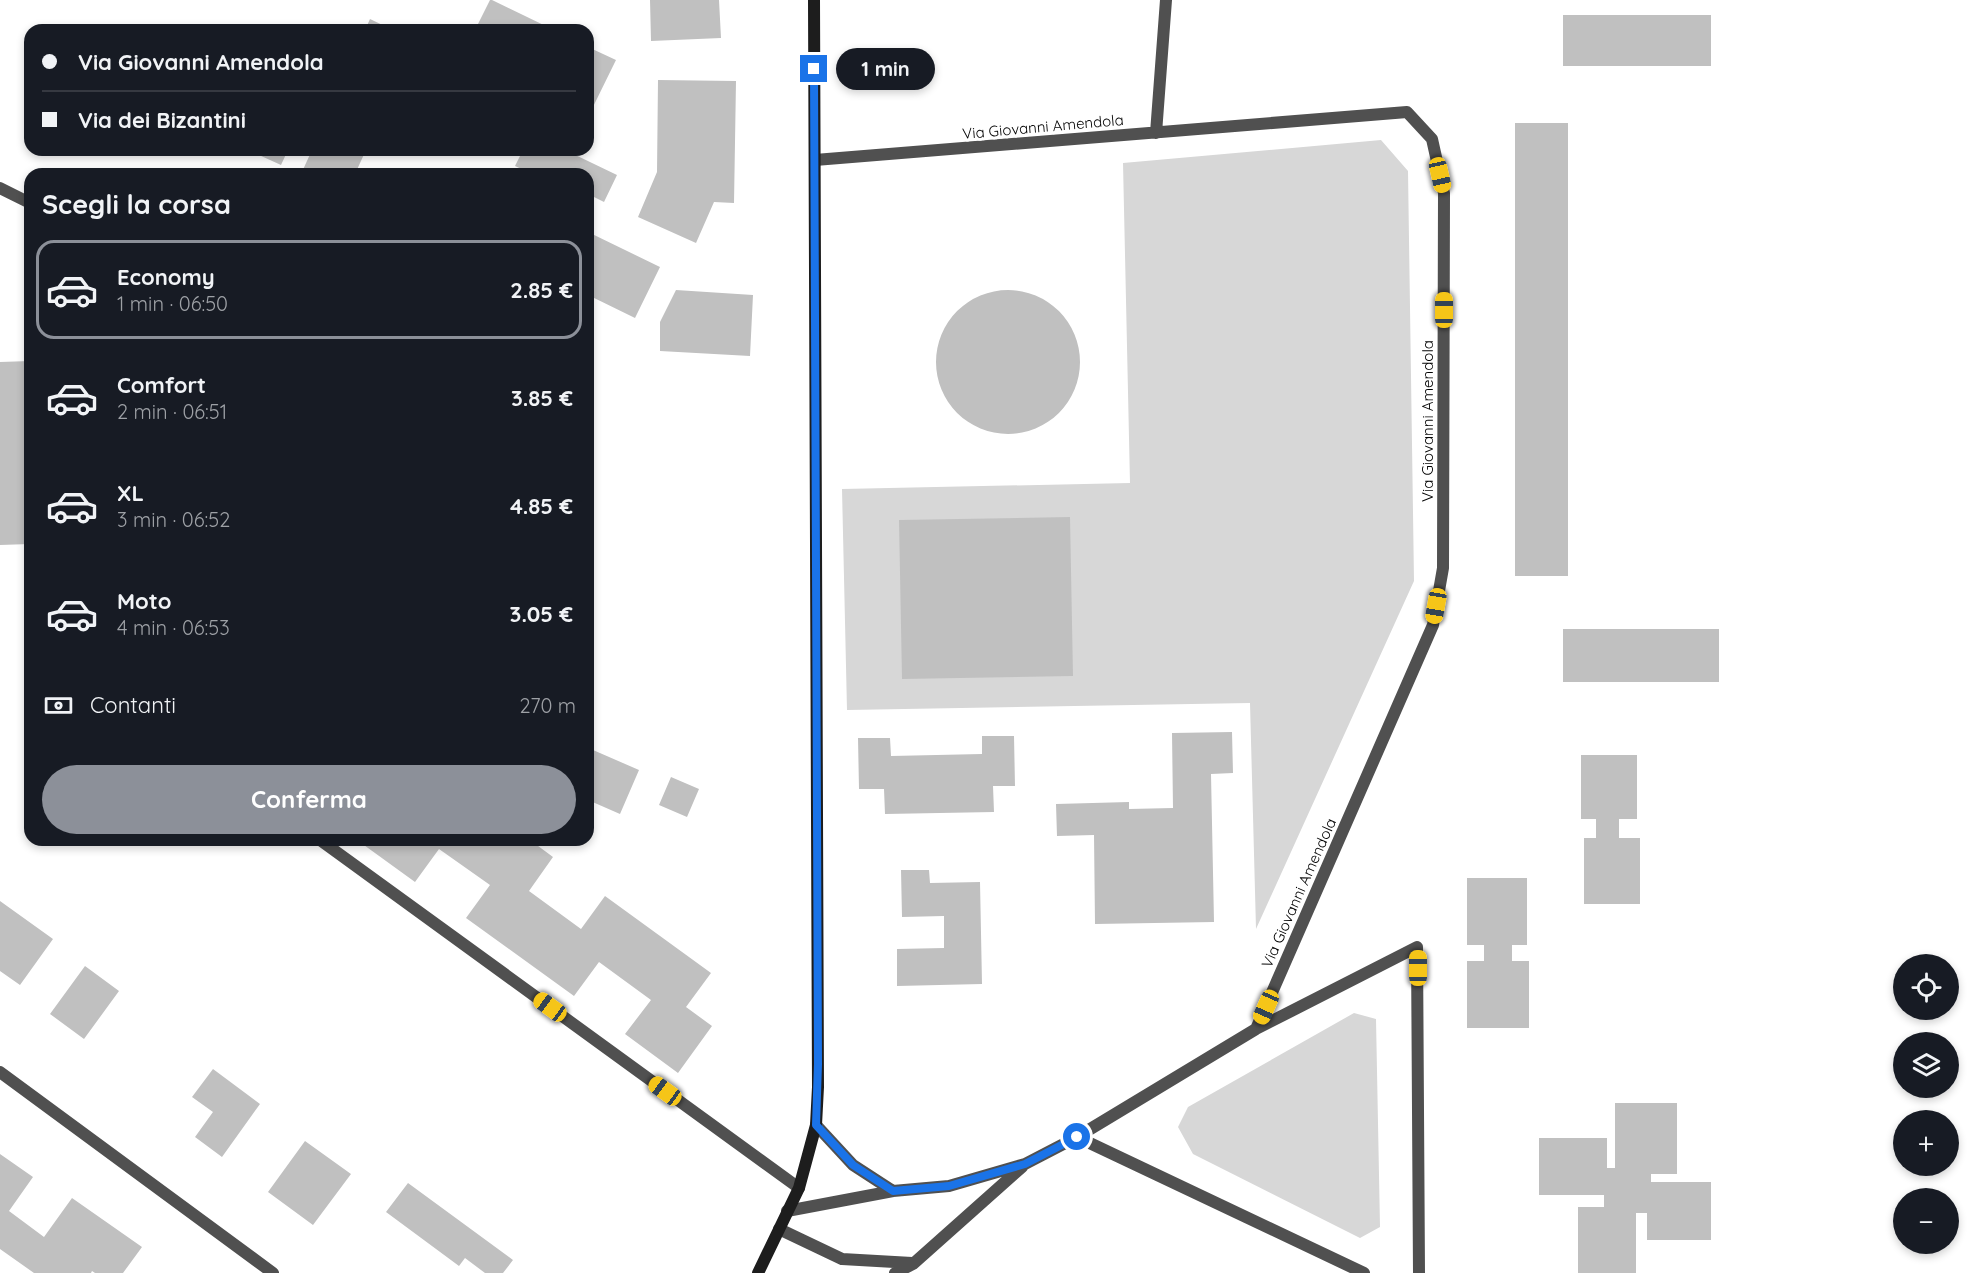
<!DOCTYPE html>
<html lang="it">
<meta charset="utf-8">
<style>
:root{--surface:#171b24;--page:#20242c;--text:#f1f3f6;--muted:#9ea1a6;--line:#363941;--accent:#8c9099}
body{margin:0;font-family:Quicksand,sans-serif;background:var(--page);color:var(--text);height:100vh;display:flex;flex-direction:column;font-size:22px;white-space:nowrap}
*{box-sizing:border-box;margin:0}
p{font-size:20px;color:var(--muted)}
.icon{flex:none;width:33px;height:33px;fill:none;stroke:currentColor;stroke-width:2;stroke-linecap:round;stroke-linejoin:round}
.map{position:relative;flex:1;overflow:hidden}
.drawer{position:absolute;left:24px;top:168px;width:570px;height:678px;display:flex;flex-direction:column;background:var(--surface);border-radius:18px;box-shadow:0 3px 9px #0003}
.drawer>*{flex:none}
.banner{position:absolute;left:24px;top:24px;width:570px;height:132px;border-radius:18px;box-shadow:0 3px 9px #0003;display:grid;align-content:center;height:132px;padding:0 18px;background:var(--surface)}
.tools{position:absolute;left:1893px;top:954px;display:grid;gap:12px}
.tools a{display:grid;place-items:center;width:66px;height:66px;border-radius:50%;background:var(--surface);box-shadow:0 3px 9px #0003;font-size:30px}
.end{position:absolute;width:27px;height:27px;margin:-14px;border:8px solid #1a73e8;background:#fff;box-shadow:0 0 0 3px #fff}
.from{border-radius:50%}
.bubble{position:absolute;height:42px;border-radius:21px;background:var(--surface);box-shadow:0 3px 9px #0003;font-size:20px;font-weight:700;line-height:42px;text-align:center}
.car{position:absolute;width:18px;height:36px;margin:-18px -9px;border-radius:8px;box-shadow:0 0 4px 2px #0007;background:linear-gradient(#f5c518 24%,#345 0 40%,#f5c518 0 76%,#345 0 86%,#f5c518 0)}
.banner b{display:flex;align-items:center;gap:21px;height:57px;font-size:22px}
.banner b+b{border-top:2px solid var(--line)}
.banner i{width:15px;height:15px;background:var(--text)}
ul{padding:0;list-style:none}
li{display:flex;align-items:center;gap:18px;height:99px;margin:0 12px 9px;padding:0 6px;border:3px solid transparent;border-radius:18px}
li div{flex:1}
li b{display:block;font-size:22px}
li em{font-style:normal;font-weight:700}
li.active{border-color:var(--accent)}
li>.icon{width:54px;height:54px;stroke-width:1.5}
h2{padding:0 18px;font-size:27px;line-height:72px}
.pay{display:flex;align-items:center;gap:15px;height:66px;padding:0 18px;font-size:22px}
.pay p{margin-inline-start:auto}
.cta{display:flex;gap:12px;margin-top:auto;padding:12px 18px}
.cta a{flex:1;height:69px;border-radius:36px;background:var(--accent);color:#fff;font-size:24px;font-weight:700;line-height:69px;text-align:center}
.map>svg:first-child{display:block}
.green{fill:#d7d7d7}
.building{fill:#c0c0c0}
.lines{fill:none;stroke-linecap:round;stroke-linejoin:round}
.lane{stroke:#505050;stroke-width:12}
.street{stroke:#505050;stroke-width:12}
.secondary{stroke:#1d1d1d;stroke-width:12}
.route{stroke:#1a73e8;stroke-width:8}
.labels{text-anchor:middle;stroke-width:6;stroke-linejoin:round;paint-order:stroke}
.street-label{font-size:15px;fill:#000;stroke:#fff}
</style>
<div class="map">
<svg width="1978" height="1273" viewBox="0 0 1978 1273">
<rect width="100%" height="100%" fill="#fff"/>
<path class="green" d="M1381 140 1408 171 1414 581 1256 929 1250 703 847 710 842 489 1130 483 1123 163Z
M1354 1013 1376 1019 1380 1227 1360 1238 1193 1154 1178 1127 1188 1107Z"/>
<path class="building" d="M490 0H492L554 30H475Z
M650 0H719L721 38 651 41Z
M1563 15H1711V66H1563Z
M370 19 393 30H365Z
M588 47 616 60 588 117Z
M658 80 736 81 734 203 714 202 696 243 638 217 657 172Z
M1515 123H1568V576H1515Z
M248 150H288L281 165Z
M312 150H366L355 174H301Z
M523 150H565L617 175 604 202 588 194V174H532L515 166Z
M588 232 660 267 635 318 588 295Z
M676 290 753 295 750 356 660 351V322Z
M936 362a72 72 0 1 1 144 0a72 72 0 1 1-144 0Z
M30 361V544L0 545V362Z
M1070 517 1073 676 902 679 899 520Z
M1563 629H1719V682H1563Z
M1232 732 1233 773 1211 774 1214 922 1095 924 1094 835 1057 836 1056 804 1129 802V809L1173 808 1172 733Z
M982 736H1014L1015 786H993L994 812 885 814 884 789H859L858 738H890L891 756 982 754Z
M593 750 639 770 620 814 588 800V762Z
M1581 755H1637V819H1619V838H1640V904H1584V838H1596V819H1581Z
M671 777 699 789 687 817 659 805Z
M357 840H530L553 857 529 891 581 929 605 896 711 973 686 1007 712 1026 678 1073 625 1034 651 1000 599 962 574 996 466 918 490 885 439 849 415 882Z
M901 870H929L930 883 980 882 982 984 897 986V949L944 948V916L902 917Z
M1467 878H1527V945H1512V961H1529V1028H1467V961H1484V945H1467Z
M0 901 53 939 20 985 0 971Z
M85 966 119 991 84 1039 50 1014Z
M213 1069 260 1104 222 1157 195 1137 213 1112 192 1097Z
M1615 1103H1677V1174H1651V1182H1711V1240H1647V1213H1636V1273H1578V1207H1604V1195H1539V1138H1607V1168H1615Z
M305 1141 351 1174 313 1225 268 1192Z
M0 1154 33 1177 9 1211 44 1237 72 1198 142 1247 123 1273H95L92 1271 91 1273H34L0 1249Z
M408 1183 513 1260 503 1273H485L465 1258 459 1266 386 1212Z"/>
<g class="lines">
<path class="lane" d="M0 188 30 203
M320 840 799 1188"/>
<path class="street" d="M1156 133 1166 0
M815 160 1407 112 1432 139 1444 193 1443 568 1433 625 1256 1029
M0 1072 273 1273
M816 1125 853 1165 893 1191 949 1186 1025 1164 1077 1137 1256 1029 1417 947 1419 1273
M1077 1137 1364 1273
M787 1211 893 1191
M779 1229 842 1259 912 1263
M895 1273 913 1264 1022 1167"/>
<path class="secondary" d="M758 1273 799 1188 816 1125 818 1087 814 0"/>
</g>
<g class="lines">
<path class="route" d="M814 69 818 1064 816 1125 853 1165 893 1191 949 1186 1025 1164 1077 1137"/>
</g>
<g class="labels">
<g class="street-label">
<text transform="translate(1043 127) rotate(-5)" y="5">Via Giovanni Amendola</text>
<text transform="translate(1428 421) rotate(-90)" y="5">Via Giovanni Amendola</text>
<text transform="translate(1299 893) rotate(-66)" y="5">Via Giovanni Amendola</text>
</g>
</g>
</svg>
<div class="tools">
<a><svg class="icon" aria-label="locate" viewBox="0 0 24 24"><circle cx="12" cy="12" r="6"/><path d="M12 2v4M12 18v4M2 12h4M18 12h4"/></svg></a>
<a><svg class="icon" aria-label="layers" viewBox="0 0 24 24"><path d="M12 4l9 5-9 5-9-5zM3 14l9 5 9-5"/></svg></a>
<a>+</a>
<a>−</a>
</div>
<i class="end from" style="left:1077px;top:1137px"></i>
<i class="end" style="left:814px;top:69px"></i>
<div class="bubble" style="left:836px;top:48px;width:99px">1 min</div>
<i class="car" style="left:1440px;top:175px;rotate:167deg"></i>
<i class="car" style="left:1444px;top:310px;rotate:0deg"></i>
<i class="car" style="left:1436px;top:606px;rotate:190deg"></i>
<i class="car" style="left:1418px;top:968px;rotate:0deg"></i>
<i class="car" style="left:550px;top:1007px;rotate:306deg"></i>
<i class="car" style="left:1266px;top:1007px;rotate:204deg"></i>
<i class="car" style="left:665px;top:1091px;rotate:306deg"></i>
<div class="banner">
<b><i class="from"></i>Via Giovanni Amendola</b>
<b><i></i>Via dei Bizantini</b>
</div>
<section class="drawer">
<h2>Scegli la corsa</h2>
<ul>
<li class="active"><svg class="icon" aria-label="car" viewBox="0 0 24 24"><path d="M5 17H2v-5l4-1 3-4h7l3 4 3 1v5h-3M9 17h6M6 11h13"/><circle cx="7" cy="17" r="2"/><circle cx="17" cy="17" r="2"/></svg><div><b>Economy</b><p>1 min · 06:50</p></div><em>2.85 €</em></li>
<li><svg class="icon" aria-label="car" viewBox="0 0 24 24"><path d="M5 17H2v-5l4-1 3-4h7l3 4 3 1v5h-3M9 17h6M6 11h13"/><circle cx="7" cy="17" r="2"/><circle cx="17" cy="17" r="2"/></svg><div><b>Comfort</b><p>2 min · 06:51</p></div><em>3.85 €</em></li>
<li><svg class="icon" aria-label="car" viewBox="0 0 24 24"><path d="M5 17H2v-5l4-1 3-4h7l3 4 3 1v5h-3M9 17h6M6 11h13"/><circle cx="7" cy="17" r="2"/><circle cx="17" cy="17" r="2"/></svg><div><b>XL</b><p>3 min · 06:52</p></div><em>4.85 €</em></li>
<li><svg class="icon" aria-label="car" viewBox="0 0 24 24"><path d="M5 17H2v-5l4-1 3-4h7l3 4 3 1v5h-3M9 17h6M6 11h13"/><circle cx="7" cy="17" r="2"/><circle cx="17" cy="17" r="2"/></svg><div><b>Moto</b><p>4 min · 06:53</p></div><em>3.05 €</em></li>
</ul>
<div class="pay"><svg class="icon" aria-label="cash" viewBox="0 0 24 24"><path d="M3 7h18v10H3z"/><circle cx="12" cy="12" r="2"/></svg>Contanti<p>270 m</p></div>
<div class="cta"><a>Conferma</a></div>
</section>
</div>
